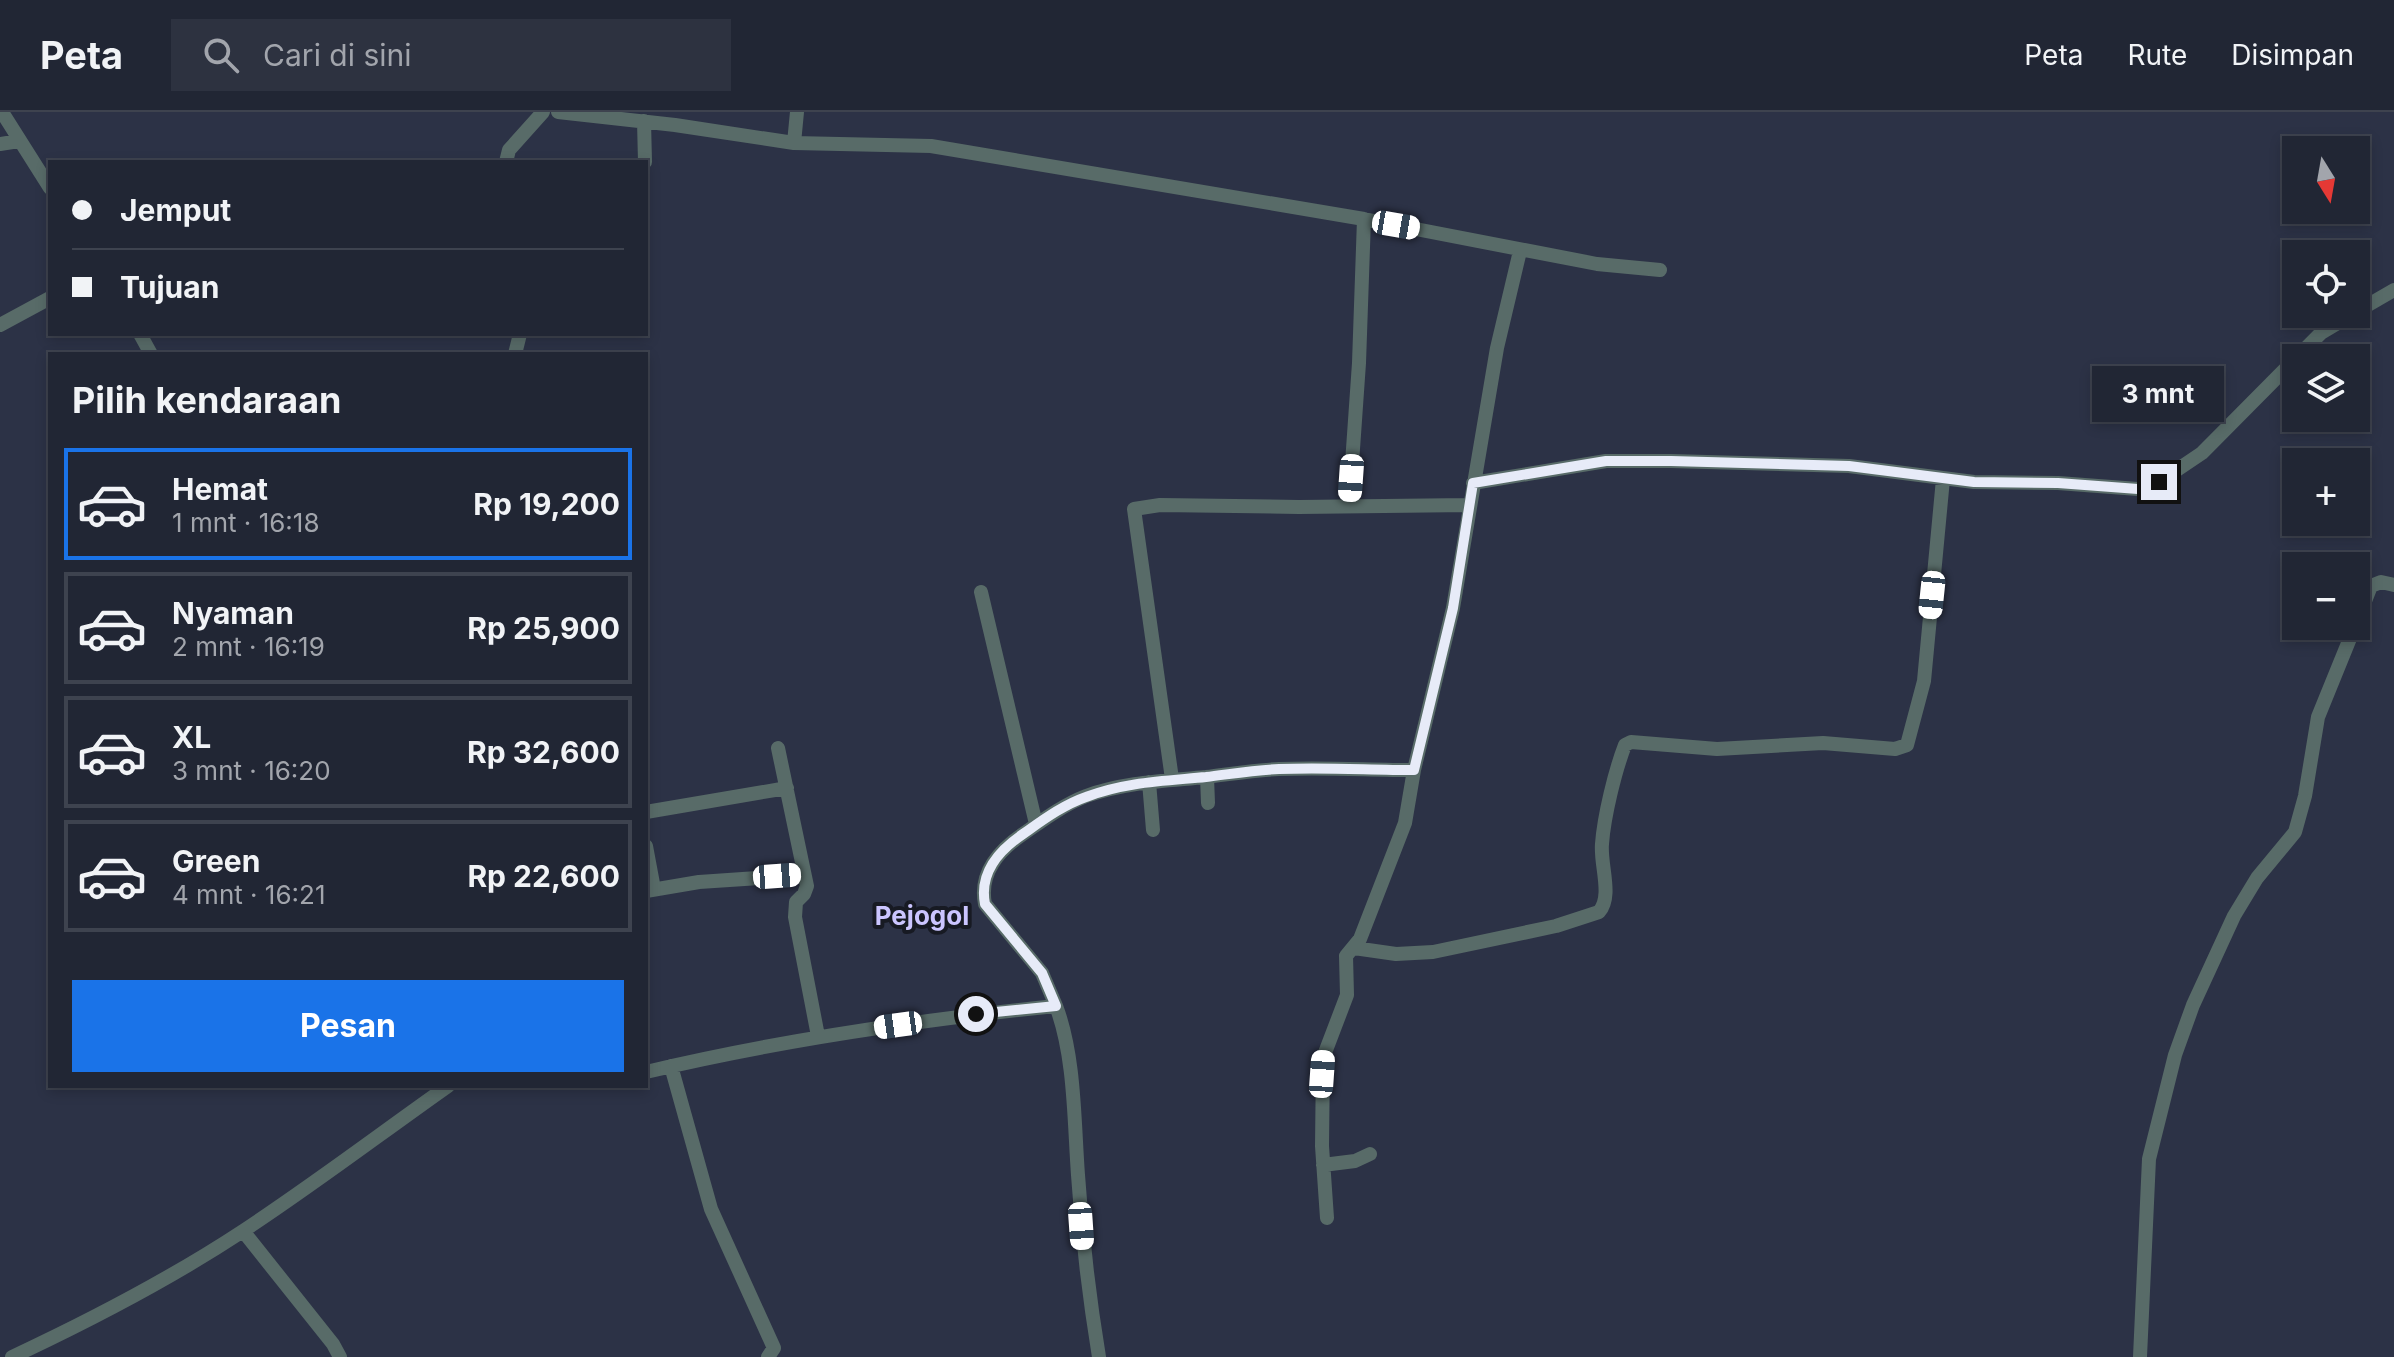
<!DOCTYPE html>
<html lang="id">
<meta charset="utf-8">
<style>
:root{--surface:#212634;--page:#2d3240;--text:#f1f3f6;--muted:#a2a5ac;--line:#3e434f;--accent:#1a73e8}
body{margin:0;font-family:Inter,sans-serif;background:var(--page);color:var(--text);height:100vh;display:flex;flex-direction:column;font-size:30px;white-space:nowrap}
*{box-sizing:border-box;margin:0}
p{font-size:26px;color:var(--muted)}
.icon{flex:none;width:44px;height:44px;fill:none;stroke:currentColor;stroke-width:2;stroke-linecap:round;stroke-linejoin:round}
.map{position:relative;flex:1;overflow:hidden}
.sheet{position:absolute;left:48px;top:240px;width:600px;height:736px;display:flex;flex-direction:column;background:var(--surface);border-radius:0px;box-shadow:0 4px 12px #0003,0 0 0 2px var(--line)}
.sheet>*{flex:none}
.guide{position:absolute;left:48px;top:48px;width:600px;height:176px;border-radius:0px;box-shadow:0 4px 12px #0003,0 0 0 2px var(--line);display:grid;align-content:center;height:176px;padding:0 24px;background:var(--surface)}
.needle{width:52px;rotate:169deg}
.controls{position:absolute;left:2282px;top:24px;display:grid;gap:16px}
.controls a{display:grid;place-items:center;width:88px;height:88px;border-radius:0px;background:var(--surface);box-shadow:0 4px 12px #0003,0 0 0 2px var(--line);font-size:40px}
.end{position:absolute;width:36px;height:36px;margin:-18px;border:10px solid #e7ebf8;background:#111;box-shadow:0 0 0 4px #111}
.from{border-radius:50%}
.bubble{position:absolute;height:56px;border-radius:0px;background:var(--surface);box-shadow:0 4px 12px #0003,0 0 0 2px var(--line);font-size:26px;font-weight:700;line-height:56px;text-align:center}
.car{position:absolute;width:24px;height:48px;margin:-24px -12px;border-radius:10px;box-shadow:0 0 6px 2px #0007;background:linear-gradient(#fff 24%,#345 0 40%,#fff 0 76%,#345 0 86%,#fff 0)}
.guide b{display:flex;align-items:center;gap:28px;height:76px;font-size:30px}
.guide b+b{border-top:2px solid var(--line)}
.guide i{width:20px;height:20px;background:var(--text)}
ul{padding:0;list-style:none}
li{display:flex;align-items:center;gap:24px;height:112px;margin:0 16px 12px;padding:0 8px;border:4px solid var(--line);border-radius:0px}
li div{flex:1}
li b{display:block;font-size:30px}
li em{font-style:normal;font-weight:700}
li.current{border-color:var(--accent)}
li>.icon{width:72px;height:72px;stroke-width:1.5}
h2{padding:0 24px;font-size:36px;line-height:96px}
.cta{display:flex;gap:16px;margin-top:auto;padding:16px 24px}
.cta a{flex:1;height:92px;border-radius:0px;background:var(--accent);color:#fff;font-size:32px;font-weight:700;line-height:92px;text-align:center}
header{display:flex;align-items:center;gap:48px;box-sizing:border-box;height:112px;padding:0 40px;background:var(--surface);border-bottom:2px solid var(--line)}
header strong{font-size:38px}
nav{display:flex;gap:44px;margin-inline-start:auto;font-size:28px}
.search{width:560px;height:72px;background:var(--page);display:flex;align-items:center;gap:20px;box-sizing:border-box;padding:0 28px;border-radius:0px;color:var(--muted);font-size:30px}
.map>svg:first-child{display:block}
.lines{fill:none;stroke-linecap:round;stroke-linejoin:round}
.minor{stroke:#586b68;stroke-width:14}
.route{stroke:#e7ebf8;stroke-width:10}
.labels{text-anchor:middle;stroke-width:8;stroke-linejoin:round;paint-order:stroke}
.quarter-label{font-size:26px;font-weight:bold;fill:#cbc5ff;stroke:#171a23}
</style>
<header>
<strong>Peta</strong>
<div class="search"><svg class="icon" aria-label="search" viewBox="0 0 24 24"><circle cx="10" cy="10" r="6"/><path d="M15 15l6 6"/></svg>Cari di sini</div>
<nav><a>Peta</a><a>Rute</a><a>Disimpan</a></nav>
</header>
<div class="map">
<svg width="2394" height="1245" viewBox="0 0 2394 1245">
<rect width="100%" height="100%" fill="#2c3246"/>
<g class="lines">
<path class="minor" d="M2 0 50 76
M558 0 675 13 794 31 931 34 1364 107 1597 152 1660 158
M644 9 645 50
M794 31 797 0
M0 32 19 29
M506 50 509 38 543 0
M2356 200 2394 178
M0 213 50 186
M140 222 151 242
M515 242 520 222
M1473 371 1606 349H1671L1849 354 1974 370 2058 371 2138 377 2159 370 2202 341 2321 221 2353 202
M1349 394 1359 251 1364 107
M981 480 1036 712
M2356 512 2371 474 2381 470 2394 473
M778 636 807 774 804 782 796 790 795 805 818 924
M1207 665 1208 691
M1172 667 1134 397 1160 393 1299 395 1469 393
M1149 670 1153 718
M646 700 787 676
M646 734 654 777
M646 779 699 770 803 763
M1354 836 1396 842 1433 840 1556 814 1599 800C1613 784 1600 753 1602 732 1604 704 1615 659 1625 633L1631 630 1717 637 1823 631 1895 637 1907 633 1924 569 1943 367
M1056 894 1042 861 985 792C979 761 998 739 1023 722 1043 708 1063 693 1086 684 1125 670 1165 669 1206 665 1231 662 1255 658 1279 657 1324 655 1369 658 1414 658
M671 954 711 1097 774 1236 768 1245
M646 960C781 928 918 908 1056 894 1075 944 1074 1009 1078 1063 1082 1124 1089 1184 1099 1245
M1323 1053 1355 1049 1370 1042
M1327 1106 1322 1034 1323 946 1347 883 1346 844 1360 827 1405 711 1414 658 1453 496 1497 236 1520 139
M243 1119 333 1232 340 1245
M12 1245C91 1208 170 1167 243 1119 313 1073 380 1022 448 974
M2140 1245 2149 1047 2175 943 2193 893 2234 804 2257 766 2295 720 2305 684 2318 605 2355 514"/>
</g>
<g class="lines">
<path class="route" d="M976 902 1056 894 1042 861 985 792C979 761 998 739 1023 722 1043 708 1063 693 1086 685 1125 670 1165 669 1206 665 1231 662 1255 658 1279 657 1324 655 1369 658 1414 658L1453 496 1473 371 1606 349H1671L1849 354 1974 370 2058 371 2138 377 2159 370"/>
</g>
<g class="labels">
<g class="quarter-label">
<text x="922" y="813">Pejogol</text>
</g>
</g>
</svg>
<div class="controls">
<a><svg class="needle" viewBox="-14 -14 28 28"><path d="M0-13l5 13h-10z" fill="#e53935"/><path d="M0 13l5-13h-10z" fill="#a2a5ac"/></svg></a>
<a><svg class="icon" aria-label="locate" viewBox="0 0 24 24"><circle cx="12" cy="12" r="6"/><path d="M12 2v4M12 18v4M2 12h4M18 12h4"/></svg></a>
<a><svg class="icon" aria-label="layers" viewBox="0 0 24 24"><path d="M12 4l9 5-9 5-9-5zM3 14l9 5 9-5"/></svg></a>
<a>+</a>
<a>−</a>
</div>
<i class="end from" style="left:976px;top:902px"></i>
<i class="end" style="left:2159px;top:370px"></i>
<div class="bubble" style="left:2092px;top:254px;width:132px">3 mnt</div>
<i class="car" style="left:1396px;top:113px;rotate:100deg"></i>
<i class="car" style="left:1351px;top:366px;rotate:184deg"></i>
<i class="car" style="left:1932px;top:483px;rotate:186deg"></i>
<i class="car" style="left:777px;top:764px;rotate:86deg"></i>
<i class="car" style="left:898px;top:913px;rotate:262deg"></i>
<i class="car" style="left:1322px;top:962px;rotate:4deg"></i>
<i class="car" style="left:1081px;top:1114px;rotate:176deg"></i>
<div class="guide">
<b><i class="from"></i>Jemput</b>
<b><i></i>Tujuan</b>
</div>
<section class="sheet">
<h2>Pilih kendaraan</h2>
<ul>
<li class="current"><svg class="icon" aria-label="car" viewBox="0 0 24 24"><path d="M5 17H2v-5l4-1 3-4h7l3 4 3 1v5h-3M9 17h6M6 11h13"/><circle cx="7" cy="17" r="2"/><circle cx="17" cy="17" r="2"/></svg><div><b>Hemat</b><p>1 mnt · 16:18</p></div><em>Rp 19,200</em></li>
<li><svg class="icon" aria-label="car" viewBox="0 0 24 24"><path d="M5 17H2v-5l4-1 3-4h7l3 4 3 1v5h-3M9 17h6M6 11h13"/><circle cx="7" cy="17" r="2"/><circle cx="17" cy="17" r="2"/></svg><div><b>Nyaman</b><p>2 mnt · 16:19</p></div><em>Rp 25,900</em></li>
<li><svg class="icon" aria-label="car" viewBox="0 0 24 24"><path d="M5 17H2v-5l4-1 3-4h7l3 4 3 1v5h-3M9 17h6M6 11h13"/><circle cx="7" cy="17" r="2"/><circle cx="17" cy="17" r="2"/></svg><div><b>XL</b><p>3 mnt · 16:20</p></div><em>Rp 32,600</em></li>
<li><svg class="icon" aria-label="car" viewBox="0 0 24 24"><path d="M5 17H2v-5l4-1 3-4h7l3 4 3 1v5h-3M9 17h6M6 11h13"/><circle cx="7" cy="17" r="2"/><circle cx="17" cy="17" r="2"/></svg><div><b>Green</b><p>4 mnt · 16:21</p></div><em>Rp 22,600</em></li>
</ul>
<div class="cta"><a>Pesan</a></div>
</section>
</div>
